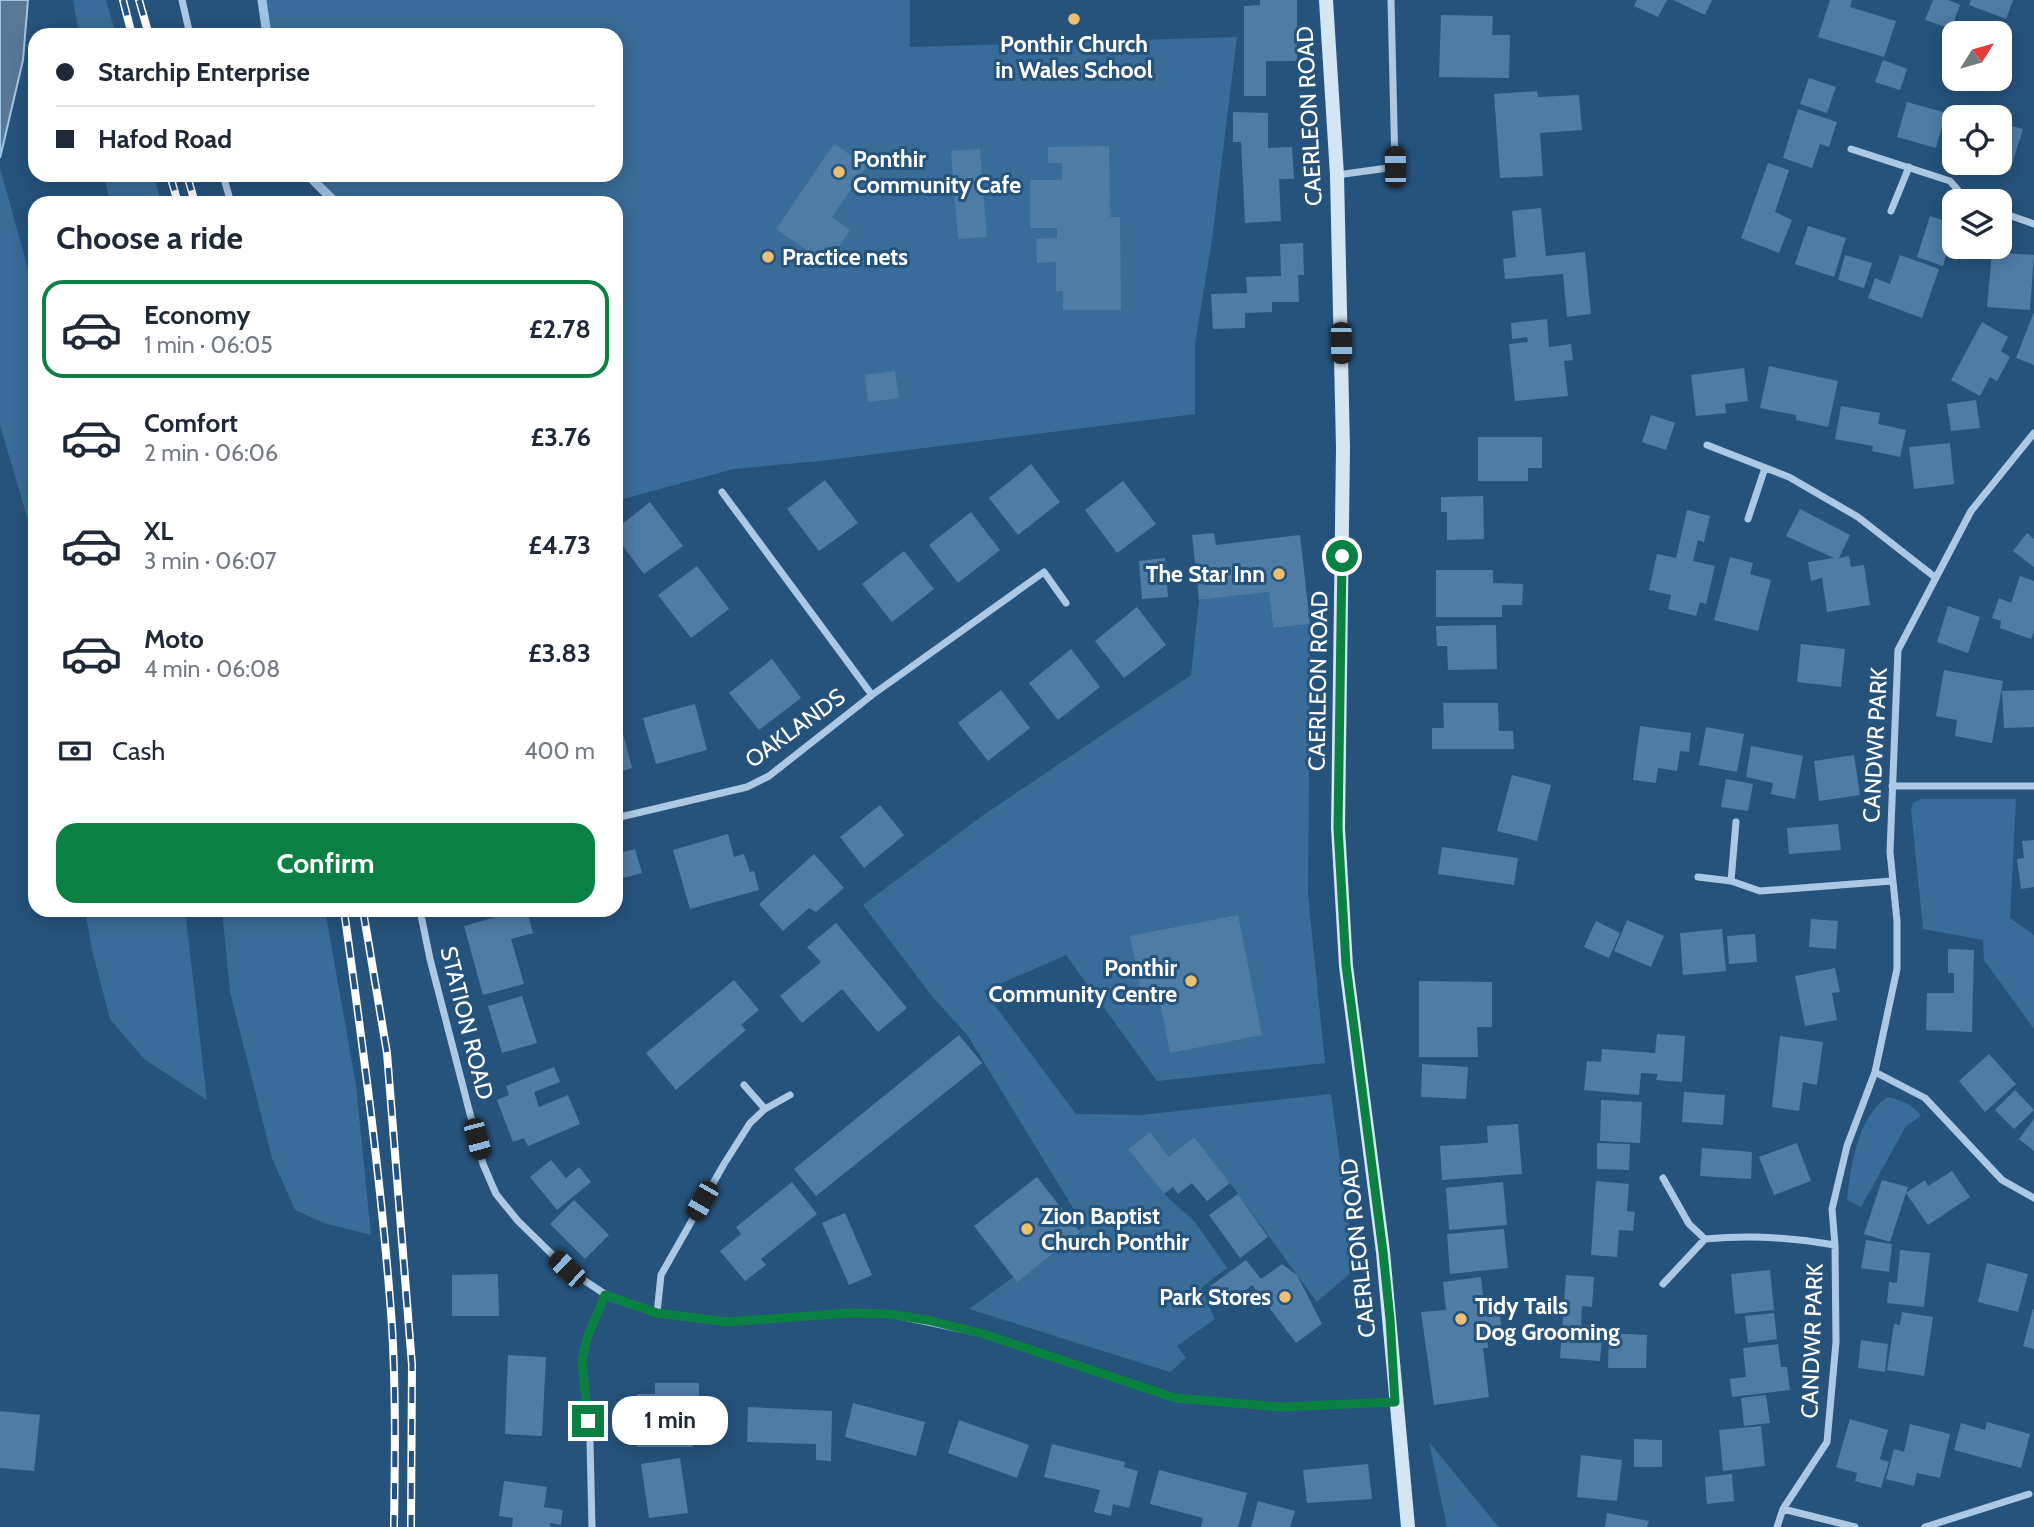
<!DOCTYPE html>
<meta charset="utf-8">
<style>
:root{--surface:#fff;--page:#f6f6f7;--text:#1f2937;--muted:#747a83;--line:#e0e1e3;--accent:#0b8043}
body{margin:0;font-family:Cabin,sans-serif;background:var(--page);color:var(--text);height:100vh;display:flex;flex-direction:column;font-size:26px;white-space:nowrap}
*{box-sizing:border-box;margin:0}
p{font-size:23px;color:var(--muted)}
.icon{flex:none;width:38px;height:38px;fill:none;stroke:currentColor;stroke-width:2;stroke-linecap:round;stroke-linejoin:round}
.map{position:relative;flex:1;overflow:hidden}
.details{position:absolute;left:28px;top:196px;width:595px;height:721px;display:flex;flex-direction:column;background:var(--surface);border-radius:21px;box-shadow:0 4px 18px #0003}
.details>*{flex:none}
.guide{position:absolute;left:28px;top:28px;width:595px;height:154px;border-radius:21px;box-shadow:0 4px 18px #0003;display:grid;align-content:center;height:154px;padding:0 28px;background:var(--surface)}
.needle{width:46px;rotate:53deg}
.buttons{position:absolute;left:1942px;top:21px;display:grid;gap:14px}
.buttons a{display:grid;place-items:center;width:70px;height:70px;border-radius:14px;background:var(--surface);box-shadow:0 4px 18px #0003;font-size:35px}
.end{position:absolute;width:32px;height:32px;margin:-16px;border:9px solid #0b8043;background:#fff;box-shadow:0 0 0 4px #fff}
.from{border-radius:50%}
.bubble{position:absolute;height:49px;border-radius:21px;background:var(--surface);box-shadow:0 4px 18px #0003;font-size:23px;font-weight:800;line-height:49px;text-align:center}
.car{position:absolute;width:21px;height:42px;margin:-21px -10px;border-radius:9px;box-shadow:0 0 5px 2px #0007;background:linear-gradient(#222 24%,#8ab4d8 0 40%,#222 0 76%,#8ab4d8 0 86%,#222 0)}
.guide b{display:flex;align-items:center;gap:24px;height:66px;font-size:26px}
.guide b+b{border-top:2px solid var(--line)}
.guide i{width:18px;height:18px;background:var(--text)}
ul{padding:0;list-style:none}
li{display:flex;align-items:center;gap:21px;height:98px;margin:0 14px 10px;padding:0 14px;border:4px solid transparent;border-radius:21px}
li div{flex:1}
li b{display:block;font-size:26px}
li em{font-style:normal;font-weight:800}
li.selected{border-color:var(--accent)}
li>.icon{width:63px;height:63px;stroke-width:1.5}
h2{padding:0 28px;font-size:32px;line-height:84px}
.pay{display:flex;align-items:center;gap:18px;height:77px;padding:0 28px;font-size:26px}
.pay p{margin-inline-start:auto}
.button{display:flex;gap:14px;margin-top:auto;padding:14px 28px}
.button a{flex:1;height:80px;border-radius:21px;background:var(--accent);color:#fff;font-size:28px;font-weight:800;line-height:80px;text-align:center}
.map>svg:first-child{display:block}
.green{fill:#3a6c99}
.water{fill:#597896;stroke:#9fc5e5;stroke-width:2}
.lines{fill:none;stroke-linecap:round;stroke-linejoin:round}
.stream{stroke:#9fc5e5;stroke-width:9}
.building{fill:#4f7ca5}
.minor{stroke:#abc9e4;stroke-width:7}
.secondary{stroke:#d4e5f4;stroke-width:14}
.rail-casing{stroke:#fff;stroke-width:8}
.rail{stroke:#26537c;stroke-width:5;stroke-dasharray:16;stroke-linecap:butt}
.route{stroke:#0b8043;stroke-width:9}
.poi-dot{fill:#edbf70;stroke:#26537c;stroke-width:2.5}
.labels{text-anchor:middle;stroke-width:6;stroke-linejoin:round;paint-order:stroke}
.poi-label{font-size:23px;font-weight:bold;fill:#fff;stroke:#26537c;text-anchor:start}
.street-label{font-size:23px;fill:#fff;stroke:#26537c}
</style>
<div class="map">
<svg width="2034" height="1527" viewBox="0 0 2034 1527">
<rect width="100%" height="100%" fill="#26537c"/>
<path class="green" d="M73 0H106L116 35H79Z
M262 0H910V47L1237 37 1212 240 1195 344V414L820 461 733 469 616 501V203H336L308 175H616V35H267Z
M0 168 35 294V544L0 425Z
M104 175H154L161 203H110Z
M1269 592 1273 628 1310 624 1308 895 1325 1063 1157 1081 1066 955 984 991 1076 1114 1142 1115 1331 1094 1355 1269 1317 1302 1230 1183 1194 1137 1169 1157 1150 1132 1128 1149 1164 1194 1195 1222 1227 1268 1201 1288 1215 1319 1177 1346 1186 1358 1170 1372 969 1309 1084 1226 968 1036 931 995 863 905 982 816 1191 675 1199 600Z
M1922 799H2016L2010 918 2034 935V1029L1984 960 1983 940 1923 929 1911 809 1913 803Z
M85 910H185L207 1100 144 1059 110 1019 92 950Z
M222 910H325L356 1085 371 1235 324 1223 295 1210 272 1158 230 992Z
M1887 1097C1901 1100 1912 1104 1921 1116L1906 1126 1861 1207 1847 1200C1851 1165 1857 1119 1887 1097Z
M1429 1442 1492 1519 1499 1527H1447Z"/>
<path class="water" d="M0 0H28L23 60 0 158Z"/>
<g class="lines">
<path class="stream" d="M262 0 267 35
M308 175 336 203"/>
</g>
<path class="building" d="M1260 0H1297V61H1266V96H1244V6L1260 5Z
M1637 0H1667L1658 17 1634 6Z
M1673 0H1712L1705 15Z
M1830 0H1852L1850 7 1896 21 1884 57 1818 37Z
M1933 0H1948L1960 5 1951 29 1925 20Z
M1971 0H2013L2006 19 1969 5Z
M1441 15 1493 16 1492 35H1510L1509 78 1439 77Z
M1883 60 1907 69 1900 90 1875 82Z
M1809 78 1836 87 1827 113 1800 104Z
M1537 91 1538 97 1579 95 1582 130 1540 133 1543 176 1500 178 1494 94Z
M1907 102 1946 113 1936 148 1897 137Z
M1798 109 1837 122 1829 147 1820 144 1812 168 1783 158Z
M1233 112 1268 113V148L1292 147 1294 179H1279L1281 221 1245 223 1241 142H1233Z
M2000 123 2023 129 2010 170 1989 163H2000Z
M834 144 867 166 832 217 850 230 827 264 776 229Z
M1109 146 1110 217H1120L1121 310H1063V291H1056V262L1037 263 1036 239 1057 238V228H1030V180H1062V163H1048V147Z
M980 149 987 237 958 239 951 151Z
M1768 163 1789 170 1775 212 1792 220 1779 253 1741 238Z
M1541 208 1546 256 1585 252 1591 314 1567 317 1563 274 1505 279 1503 259 1516 257 1512 211Z
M1930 216 1955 224 1943 266 1917 257Z
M1808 226 1846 238 1834 277 1795 264Z
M1303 243 1304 275H1298L1299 302H1272V312L1245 313V328L1213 329 1211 294 1247 293 1246 277 1281 276 1280 244Z
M1992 252 2034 255 2030 310 1987 307Z
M1845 255 1872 263 1864 288 1838 280Z
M1900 255 1939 269 1922 318 1868 298 1875 278 1890 284Z
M2034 312V365L2016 358Z
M1547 319 1549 347 1571 344 1573 360 1564 361 1568 396 1515 401 1509 344 1528 342 1527 337 1512 339 1511 323Z
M1982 322 2008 337 2001 351 2010 357 1997 381 1990 377 1980 396 1951 380Z
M1769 366 1838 381 1828 427 1796 420V415L1760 408Z
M1744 368 1748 401 1725 404 1726 413 1696 416 1691 375Z
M895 371 899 398 868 402 865 375Z
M1976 400 1980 428 1951 431 1947 404Z
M1841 406 1880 413 1878 424 1906 430 1900 457 1872 451 1873 446 1835 439Z
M1651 415 1675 423 1666 450 1642 442Z
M1478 437H1542V468H1528V481H1478Z
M1950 443 1954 484 1914 489 1909 447Z
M1031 464 1060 502 1018 535 989 498Z
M825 480 858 523 819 551 787 509Z
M1123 481 1156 524 1117 553 1085 510Z
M1483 496 1484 539 1447 540V512H1441V497Z
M650 502 683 546 644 574 616 537V529Z
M1800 509 1850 535 1839 558 1849 556 1851 567 1864 565 1870 605 1827 612 1822 578 1811 581 1808 562 1834 558 1786 536Z
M1687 510 1710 516 1704 542 1698 540 1693 561 1715 566 1706 604 1700 602 1696 616 1668 609 1671 595 1649 590 1657 554 1676 558Z
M971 512 1000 550 958 583 929 545Z
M1214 533 1216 545 1300 535 1310 624 1273 628 1269 592 1199 600 1192 535Z
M2027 533 2034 539V567L2013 551Z
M904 551 934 589 892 622 862 584Z
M1730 557 1753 563 1750 574 1771 580 1758 631 1714 620Z
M1165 558 1168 597 1142 599 1139 561Z
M697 566 729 609 691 638 658 595Z
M1436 570H1493V583L1523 584 1522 605H1502V617H1436Z
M2020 576 2034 581V631L2031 639 2000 628 2001 621 1992 618 1999 598 2011 603Z
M1948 606 1980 617 1968 653 1937 642Z
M1137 607 1166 645 1124 678 1095 641Z
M1496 625 1497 669 1448 670 1447 646H1437L1436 626Z
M1801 644 1845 649 1841 687 1797 682Z
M1071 649 1100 687 1058 720 1029 683Z
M772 659 801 698 759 730 729 693Z
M1944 670 2003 681 1992 743 1955 736 1957 720 1936 716Z
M1001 690 1030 728 988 761 958 723Z
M2034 690V727L2004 728 2002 691Z
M1443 703H1498L1499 731H1513L1514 749H1432V728H1444Z
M695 704 707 750 656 764 643 718Z
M620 722 632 768 616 773V723Z
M1640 726 1691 733 1689 752 1680 751 1677 771 1658 768 1656 783 1633 780Z
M1706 727 1744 734 1737 772 1699 765Z
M1751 746 1803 756 1795 799 1771 794 1773 783 1746 777Z
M1854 755 1860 795 1819 801 1814 761Z
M1512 775 1551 785 1537 841 1497 831Z
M1726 779 1753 784 1748 811 1721 807Z
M880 805 904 835 864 868 840 837Z
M1838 824 1841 850 1789 854 1787 828Z
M728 834 734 857 744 854 750 872 754 871 759 890 690 909 673 850Z
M2034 840V887L2021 889 2017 859 2024 858 2022 841Z
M1442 847 1518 858 1514 885 1438 874Z
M635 849 642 873 616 880V854Z
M814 854 844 888 816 912 809 908 783 931 759 904Z
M521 910H527L533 933 511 939 524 984 483 995 464 926Z
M1238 915 1262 1035 1170 1053 1158 992 1142 995 1130 936Z
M1811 919 1838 921 1836 949 1809 947Z
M1627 920 1664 936 1651 967 1614 951Z
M1596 921 1620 933 1609 958 1584 947Z
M836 923 907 1008 878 1032 842 989 802 1023 780 996 821 962 807 947Z
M1722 929 1726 971 1683 975 1680 933Z
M1755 934 1757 962 1729 964 1727 936Z
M1948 949 1974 950 1972 1032 1926 1030 1927 993H1954V973H1948Z
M1835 968 1840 992 1832 993 1837 1020 1805 1026 1795 976Z
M734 980 759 1010 741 1025 746 1030 676 1090 646 1053Z
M1419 981 1492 982V1027H1477L1478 1057H1419Z
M522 996 537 1043 502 1053 488 1006Z
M1657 1034 1685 1036 1682 1082 1656 1080 1658 1074 1641 1073 1639 1095 1584 1090 1587 1061 1601 1062 1602 1049 1655 1053Z
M959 1035 982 1063 816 1196 794 1169Z
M1780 1036 1823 1042 1817 1085 1803 1082 1799 1111 1772 1107Z
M1989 1054 2016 1084 1985 1112 1959 1081Z
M1422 1064 1468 1067 1466 1099 1421 1097Z
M554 1067 560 1082 534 1092 539 1107 568 1095 580 1124 528 1146 524 1138 513 1142 497 1100 509 1095 506 1086Z
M2015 1090 2034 1110 2014 1129 1995 1110Z
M1684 1092 1725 1095 1723 1125 1682 1122Z
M1601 1100 1642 1102 1640 1143 1600 1141Z
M2034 1119V1151L2019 1139Z
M1518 1124 1522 1174 1442 1180 1440 1146 1488 1143 1487 1126Z
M1150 1132 1169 1157 1194 1137 1230 1183 1207 1201 1192 1183 1178 1194 1173 1187 1164 1194 1128 1149Z
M1597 1143 1630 1144 1629 1170 1597 1169Z
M1797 1143 1811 1181 1774 1195 1759 1157Z
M1702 1148 1752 1152 1751 1179 1700 1176Z
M551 1160 566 1178 579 1167 591 1182 557 1210 530 1177Z
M1952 1171 1970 1197 1928 1225 1906 1193 1890 1242 1864 1234 1882 1180 1908 1187 1906 1193 1925 1180 1928 1186Z
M1037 1177 1080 1232 1017 1282 974 1226Z
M1596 1181 1629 1184 1627 1211 1635 1212 1633 1231 1619 1230 1617 1257 1591 1255Z
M792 1182 817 1214 761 1259 766 1265 745 1281 720 1251 741 1234 736 1227Z
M1503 1182 1507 1225 1449 1230 1446 1188Z
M1238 1194 1268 1237 1240 1258 1209 1215Z
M574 1200 609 1235 585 1259 550 1224Z
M845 1213 872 1275 849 1285 822 1223Z
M1504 1229 1508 1268 1450 1274 1447 1234Z
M1866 1240 1892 1244 1889 1272 1861 1268Z
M1900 1250 1930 1253 1924 1307 1887 1303 1889 1282 1897 1283Z
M1246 1260 1261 1279 1282 1264 1297 1275 1322 1324 1296 1343 1252 1285 1226 1307 1209 1287Z
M1987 1263 2028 1274 2018 1312 1978 1302Z
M1770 1270 1774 1310 1735 1314 1731 1274Z
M498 1274 499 1316H452V1275Z
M1566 1275 1594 1277 1592 1307 1582 1306 1581 1325 1603 1326 1600 1361 1560 1358Z
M1481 1277 1484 1305 1499 1304 1501 1325 1487 1327 1488 1348H1483L1489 1397 1434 1405 1421 1312 1446 1310 1443 1282Z
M2033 1309H2034V1349L2023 1346Z
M1902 1312 1933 1317 1924 1376 1887 1370 1894 1324 1900 1325Z
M1774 1313 1777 1339 1748 1343 1745 1316Z
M1609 1333 1647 1335 1646 1368H1608Z
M1861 1340 1888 1344 1885 1372 1858 1368Z
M1778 1344 1781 1367H1787L1790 1390 1732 1397 1730 1379 1746 1377 1743 1348Z
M508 1355 546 1357 542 1436 505 1434Z
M655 1383H699V1400H678V1407H693V1447H637V1394H655Z
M1766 1395 1770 1423 1744 1426 1741 1398Z
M853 1403 925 1422 916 1456 845 1437Z
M748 1407 832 1411 831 1461 816 1460V1444L747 1442Z
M0 1411 40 1415 34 1471 0 1468Z
M1850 1419 1888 1430 1880 1459 1889 1462 1881 1488 1855 1481 1857 1473 1836 1467Z
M959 1420 1029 1445 1017 1478 948 1453Z
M1987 1422 2030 1434 2021 1468 1954 1450 1961 1423 1985 1430Z
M1910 1424 1950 1434 1940 1478 1917 1473 1914 1486 1886 1479 1894 1449 1904 1452Z
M1761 1426 1765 1466 1723 1471 1719 1430Z
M1634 1439 1662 1440V1467H1634Z
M1052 1444 1125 1462 1124 1467 1138 1471 1129 1508 1113 1504 1111 1516 1094 1512 1100 1490 1044 1477Z
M1581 1455 1622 1460 1617 1501 1577 1497Z
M680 1458 688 1513 649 1518 641 1464Z
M1368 1464 1372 1499 1307 1503 1303 1470Z
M1159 1470 1247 1493 1238 1527H1201L1203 1518 1150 1504Z
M1732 1474 1734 1501 1707 1504 1705 1477Z
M504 1481 547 1487 544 1507 563 1510 561 1525 550 1523V1527H512L513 1518 499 1516Z
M1258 1501 1295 1511 1290 1527H1251Z
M1607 1513 1649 1521 1647 1527H1605Z"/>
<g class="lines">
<path class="minor" d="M182 0 190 35
M1851 149 1950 181 1964 197 1974 201
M223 175 231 203
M1337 175 1395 167 1391 0
M1891 211 1909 167
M2000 212 2034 224
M1707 445 1789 477 1858 517 1936 578
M722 492 872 695
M1748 519 1765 468
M1892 786H2034
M616 818 747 787 769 776 872 695 1044 572 1066 603
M1698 877 1731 881 1760 891 1892 881
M1731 881 1736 822
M420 910 430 959 483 1164 496 1194 518 1221 567 1269 611 1298 657 1313 727 1322 849 1313 890 1314 984 1334 1175 1398 1281 1407 1395 1402
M1875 1072 1925 1098 2002 1180 2034 1198
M744 1085 765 1109
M1663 1178 1689 1224 1705 1239C1749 1235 1791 1237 1835 1245
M1663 1284 1705 1239
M657 1313 661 1275 724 1164 750 1123 765 1109 790 1095
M1783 1509 1855 1527
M592 1527 590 1441 582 1361 587 1338 605 1295
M1777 1527 1783 1509 1827 1442 1836 1342 1835 1245 1832 1209 1847 1146 1875 1072 1897 969V921L1890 852 1898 650 1971 511 2034 433
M1925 1527 2029 1494"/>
<path class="secondary" d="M1326 0 1337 175 1343 448 1338 828 1346 966 1383 1252 1408 1527"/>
<g class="rail-casing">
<path id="rail" d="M123 0 132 35
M139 0 149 35
M170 175 178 203
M187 175 195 203
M344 910C363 1048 382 1186 392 1326 396 1393 395 1460 394 1527
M363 910 387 1053 412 1365 411 1527"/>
</g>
<use href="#rail" class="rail"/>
</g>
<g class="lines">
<path class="route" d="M588 1421 582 1361 587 1338 605 1295 657 1313 727 1322 849 1313 890 1314 927 1320 984 1334 1175 1398 1281 1407 1395 1402 1390 1319 1383 1252 1346 965 1338 828 1342 556"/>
</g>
<g class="poi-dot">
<circle cx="1074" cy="19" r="7"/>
<circle cx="839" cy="172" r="7"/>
<circle cx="768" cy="257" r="7"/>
<circle cx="1279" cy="574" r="7"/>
<circle cx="1191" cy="981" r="7"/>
<circle cx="1027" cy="1229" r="7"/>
<circle cx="1285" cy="1297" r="7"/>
<circle cx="1461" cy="1319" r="7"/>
</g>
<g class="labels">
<g class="poi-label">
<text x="1074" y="52" text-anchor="middle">Ponthir Church<tspan x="1074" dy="26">in Wales School</tspan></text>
<text x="853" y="167">Ponthir<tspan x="853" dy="26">Community Cafe</tspan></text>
<text x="782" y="265">Practice nets</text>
<text x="1265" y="582" text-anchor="end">The Star Inn</text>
<text x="1177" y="976" text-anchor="end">Ponthir<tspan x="1177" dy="26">Community Centre</tspan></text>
<text x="1041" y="1224">Zion Baptist<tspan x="1041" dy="26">Church Ponthir</tspan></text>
<text x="1271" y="1305" text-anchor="end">Park Stores</text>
<text x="1475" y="1314">Tidy Tails<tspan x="1475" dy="26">Dog Grooming</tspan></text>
</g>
<g class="street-label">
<text transform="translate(1309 116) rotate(-93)" y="8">CAERLEON ROAD</text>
<text transform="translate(1318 681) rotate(-89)" y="8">CAERLEON ROAD</text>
<text transform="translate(795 728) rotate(-36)" y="8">OAKLANDS</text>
<text transform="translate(1875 745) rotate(-87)" y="8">CANDWR PARK</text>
<text transform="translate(467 1023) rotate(76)" y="8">STATION ROAD</text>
<text transform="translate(1358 1248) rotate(-96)" y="8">CAERLEON ROAD</text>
<text transform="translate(1812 1341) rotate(-88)" y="8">CANDWR PARK</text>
</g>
</g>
</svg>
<div class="buttons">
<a><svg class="needle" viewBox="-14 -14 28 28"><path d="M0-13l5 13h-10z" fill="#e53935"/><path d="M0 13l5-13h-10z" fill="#747a83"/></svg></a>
<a><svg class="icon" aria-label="locate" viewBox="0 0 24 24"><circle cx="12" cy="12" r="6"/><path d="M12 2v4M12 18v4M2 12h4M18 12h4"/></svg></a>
<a><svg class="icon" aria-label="layers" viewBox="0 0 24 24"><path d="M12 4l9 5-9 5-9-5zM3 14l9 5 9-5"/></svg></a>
</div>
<i class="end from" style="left:1342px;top:556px"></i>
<i class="end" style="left:588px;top:1421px"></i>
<div class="bubble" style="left:612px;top:1396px;width:116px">1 min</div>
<i class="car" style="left:1395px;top:167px;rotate:359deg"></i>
<i class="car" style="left:1341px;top:343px;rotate:179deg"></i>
<i class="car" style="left:477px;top:1139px;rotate:165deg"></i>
<i class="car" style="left:702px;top:1201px;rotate:210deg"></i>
<i class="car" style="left:567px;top:1269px;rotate:314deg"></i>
<div class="guide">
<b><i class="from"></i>Starchip Enterprise</b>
<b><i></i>Hafod Road</b>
</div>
<section class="details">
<h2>Choose a ride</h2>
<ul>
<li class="selected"><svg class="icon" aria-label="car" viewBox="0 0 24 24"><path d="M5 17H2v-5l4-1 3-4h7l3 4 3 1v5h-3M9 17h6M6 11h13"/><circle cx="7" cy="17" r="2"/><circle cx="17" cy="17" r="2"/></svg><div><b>Economy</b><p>1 min · 06:05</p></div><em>£2.78</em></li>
<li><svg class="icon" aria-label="car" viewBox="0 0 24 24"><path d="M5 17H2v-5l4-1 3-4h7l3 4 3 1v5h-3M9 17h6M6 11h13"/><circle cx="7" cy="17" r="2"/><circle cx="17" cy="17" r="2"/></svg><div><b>Comfort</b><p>2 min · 06:06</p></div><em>£3.76</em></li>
<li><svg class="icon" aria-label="car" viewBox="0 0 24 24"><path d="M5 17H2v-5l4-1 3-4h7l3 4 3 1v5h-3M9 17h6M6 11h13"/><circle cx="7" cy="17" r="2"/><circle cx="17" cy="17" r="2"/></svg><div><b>XL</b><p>3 min · 06:07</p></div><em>£4.73</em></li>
<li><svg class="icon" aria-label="car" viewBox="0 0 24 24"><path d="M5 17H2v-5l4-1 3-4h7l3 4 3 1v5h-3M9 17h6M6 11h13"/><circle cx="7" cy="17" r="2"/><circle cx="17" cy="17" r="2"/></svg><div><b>Moto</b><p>4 min · 06:08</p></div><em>£3.83</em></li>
</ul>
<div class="pay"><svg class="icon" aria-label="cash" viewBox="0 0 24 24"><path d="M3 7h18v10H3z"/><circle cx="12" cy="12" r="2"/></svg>Cash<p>400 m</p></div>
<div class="button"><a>Confirm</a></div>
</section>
</div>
